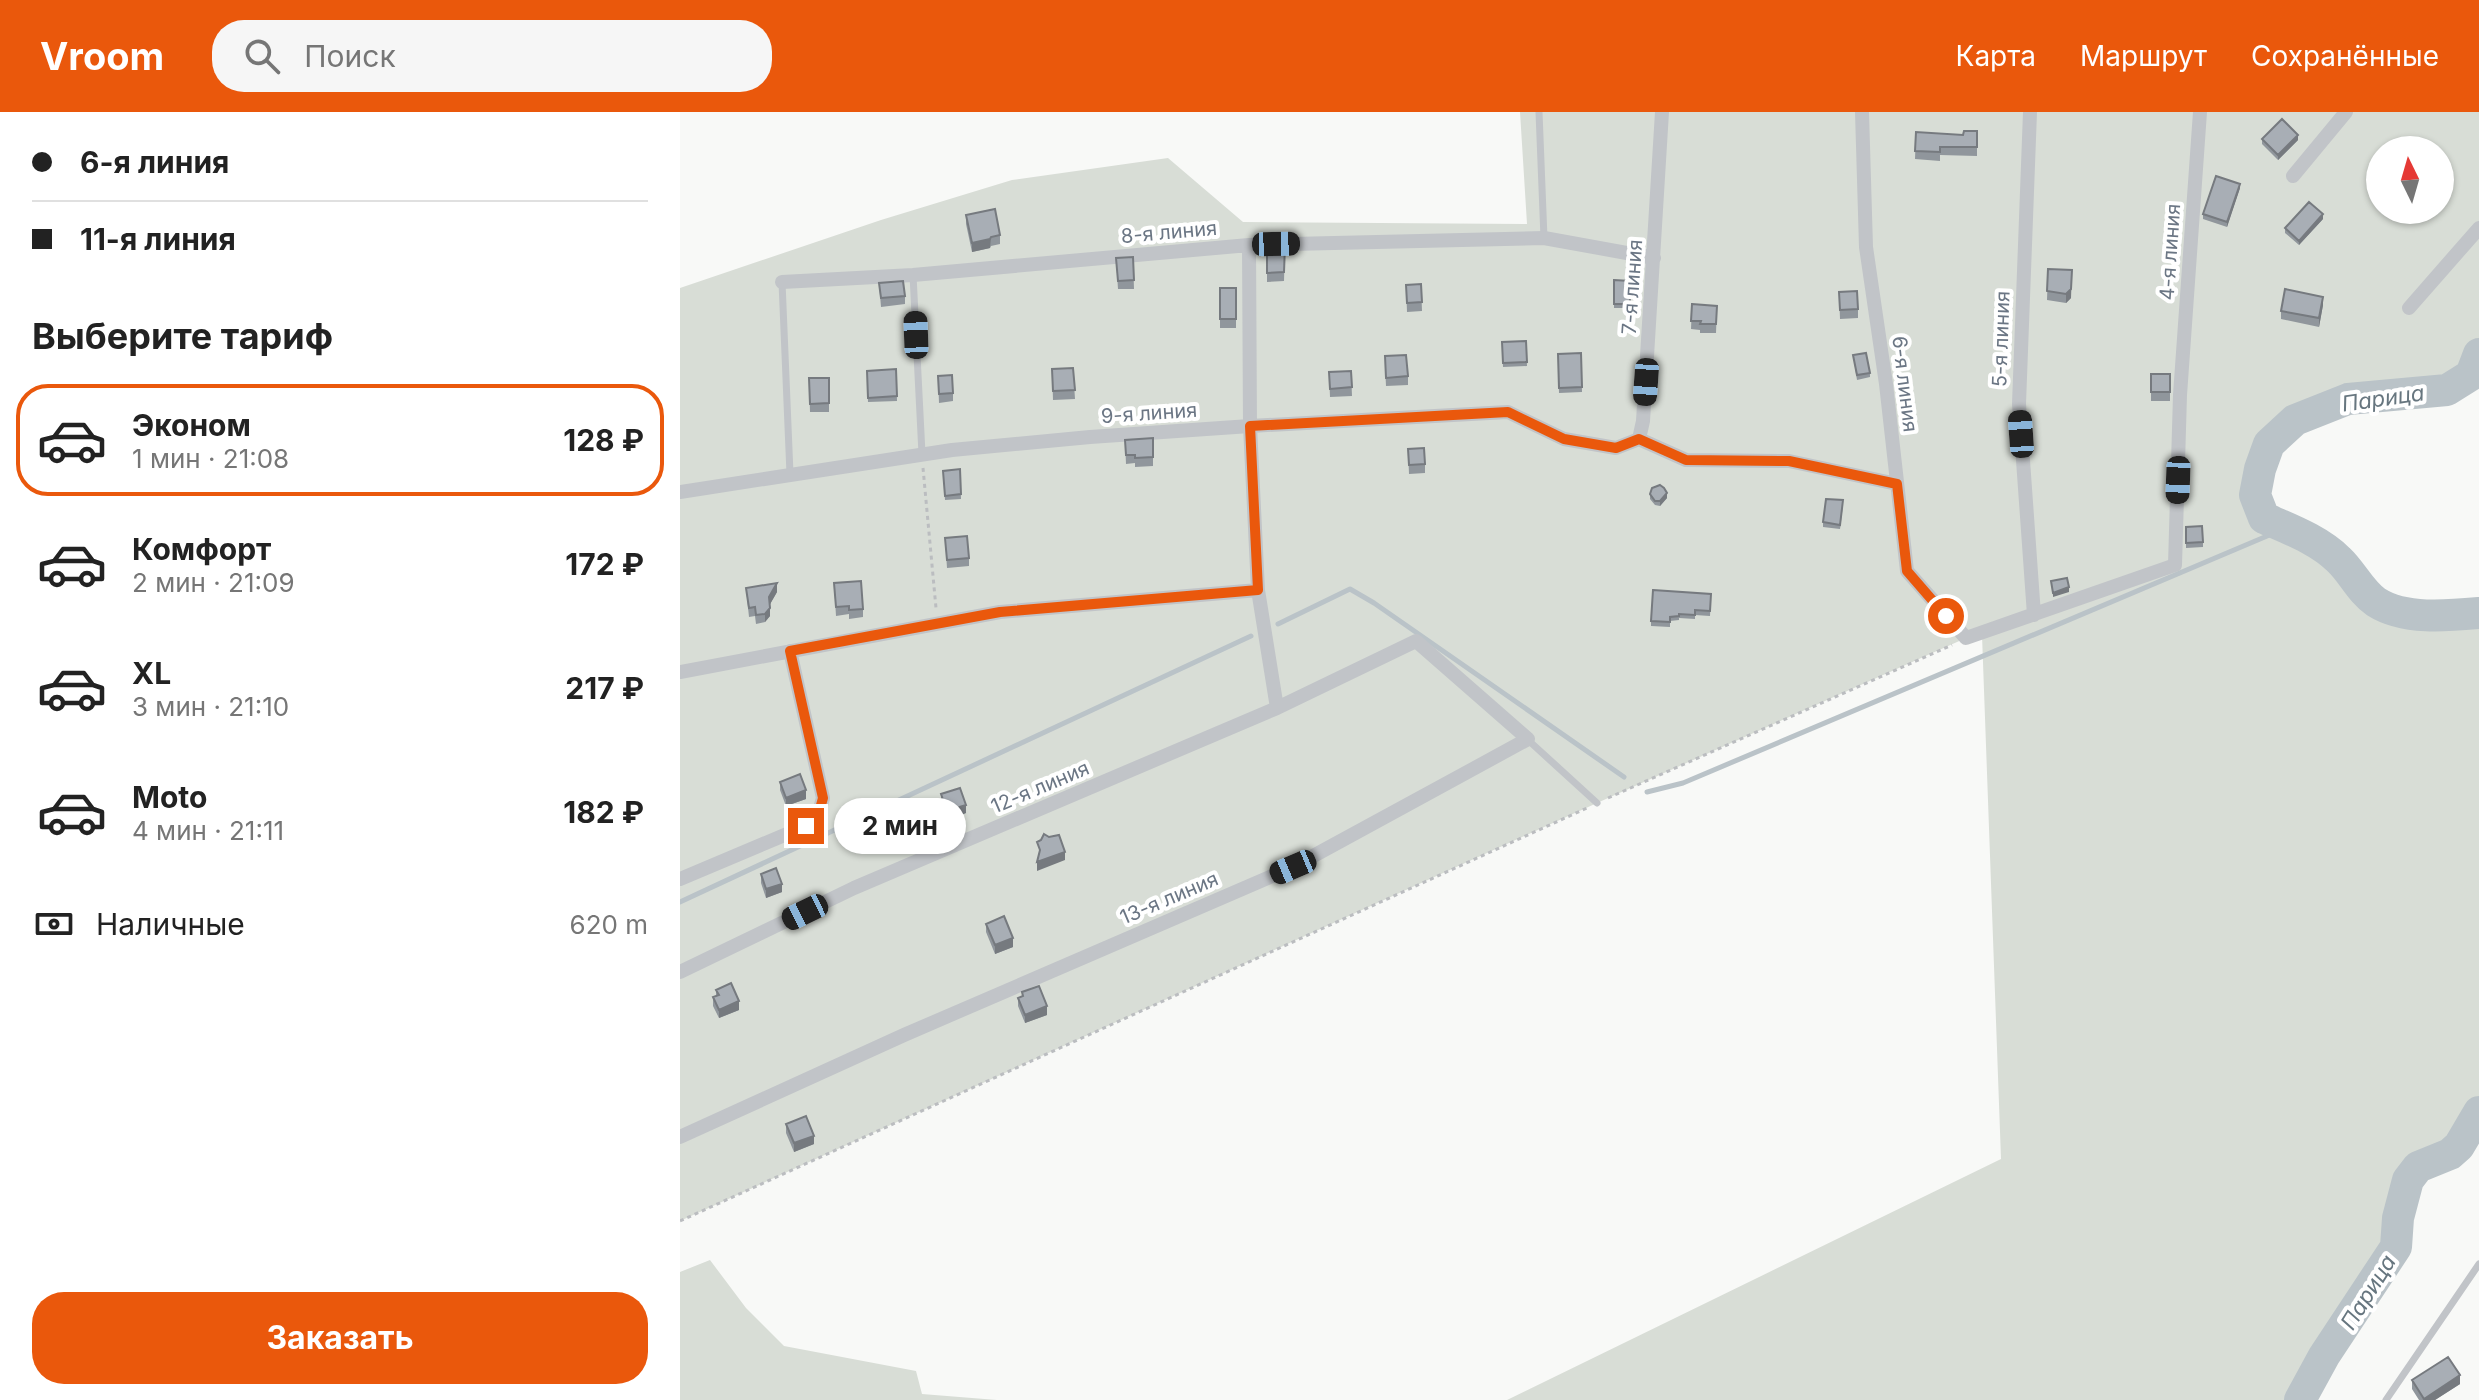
<!DOCTYPE html>
<html lang="ru">
<meta charset="utf-8">
<style>
:root{--surface:#fff;--page:#f6f6f6;--text:#222;--muted:#767676;--line:#e0e0e0;--accent:#ea580c}
body{margin:0;font-family:Inter,sans-serif;background:var(--page);color:var(--text);height:100vh;display:flex;flex-direction:column;font-size:30px;white-space:nowrap}
*{box-sizing:border-box;margin:0}
p{font-size:26px;color:var(--muted)}
.icon{flex:none;width:44px;height:44px;fill:none;stroke:currentColor;stroke-width:2;stroke-linecap:round;stroke-linejoin:round}
.map{position:relative;flex:1;overflow:hidden}
.panel{display:flex;flex-direction:column;background:var(--surface);width:680px}
.panel>*{flex:none}
.banner{display:grid;align-content:center;height:176px;padding:0 32px;background:var(--surface)}
.needle{width:52px;rotate:355deg}
.controls{position:absolute;left:1686px;top:24px;display:grid;gap:16px}
.controls a{display:grid;place-items:center;width:88px;height:88px;border-radius:50%;background:var(--surface);box-shadow:0 2px 6px #0004;font-size:40px}
.end{position:absolute;width:36px;height:36px;margin:-18px;border:10px solid #ea580c;background:#fff;box-shadow:0 0 0 4px #fff}
.from{border-radius:50%}
.bubble{position:absolute;height:56px;border-radius:28px;background:var(--surface);box-shadow:0 2px 6px #0004;font-size:26px;font-weight:700;line-height:56px;text-align:center}
.car{position:absolute;width:24px;height:48px;margin:-24px -12px;border-radius:10px;box-shadow:0 0 6px 2px #0007;background:linear-gradient(#222 24%,#8ab4d8 0 40%,#222 0 76%,#8ab4d8 0 86%,#222 0)}
.banner b{display:flex;align-items:center;gap:28px;height:76px;font-size:30px}
.banner b+b{border-top:2px solid var(--line)}
.banner i{width:20px;height:20px;background:var(--text)}
ul{padding:0;list-style:none}
li{display:flex;align-items:center;gap:24px;height:112px;margin:0 16px 12px;padding:0 16px;border:4px solid transparent;border-radius:32px}
li div{flex:1}
li b{display:block;font-size:30px}
li em{font-style:normal;font-weight:700}
li.active{border-color:var(--accent)}
li>.icon{width:72px;height:72px;stroke-width:1.5}
h2{padding:0 32px;font-size:36px;line-height:96px}
.pay{display:flex;align-items:center;gap:20px;height:88px;padding:0 32px;font-size:30px}
.pay p{margin-inline-start:auto}
.button{display:flex;gap:16px;margin-top:auto;padding:16px 32px}
.button a{flex:1;height:92px;border-radius:32px;background:var(--accent);color:#fff;font-size:32px;font-weight:700;line-height:92px;text-align:center}
header{display:flex;align-items:center;gap:48px;box-sizing:border-box;height:112px;padding:0 40px;background:var(--accent);color:#fff}
header strong{font-size:38px}
nav{display:flex;gap:44px;margin-inline-start:auto;font-size:28px}
.search{width:560px;height:72px;background:var(--page);display:flex;align-items:center;gap:20px;box-sizing:border-box;padding:0 28px;border-radius:32px;color:var(--muted);font-size:30px}
main{display:flex;flex:1;min-height:0}
.map>svg:first-child{display:block}
.green{fill:#d8ddd6;fill-rule:evenodd}
.lines{fill:none;stroke-linecap:round;stroke-linejoin:round}
.stream{stroke:#bac3c8;stroke-width:5}
.river{stroke:#bac3c8;stroke-width:32}
.path{stroke:#bbbdc0;stroke-width:3;stroke-dasharray:4 4;stroke-linecap:butt}
.lane{stroke:#c1c4c8;stroke-width:7}
.street{stroke:#c1c4c8;stroke-width:14}
.wall{fill:#90969c}
.shaded-wall{fill:#767a7f}
.building{fill:#a8aeb5;stroke:#767a7f;stroke-width:2}
.route{stroke:#ea580c;stroke-width:10}
.labels{text-anchor:middle;stroke-width:8;stroke-linejoin:round;paint-order:stroke}
.street-label{font-size:20px;fill:#6b7684;stroke:#fff}
.water-label{font-size:22px;font-style:italic;fill:#67767f;stroke:#fff}
</style>
<header>
<strong>Vroom</strong>
<div class="search"><svg class="icon" aria-label="search" viewBox="0 0 24 24"><circle cx="10" cy="10" r="6"/><path d="M15 15l6 6"/></svg>Поиск</div>
<nav><a>Карта</a><a>Маршрут</a><a>Сохранённые</a></nav>
</header>
<main>
<section class="panel">
<div class="banner">
<b><i class="from"></i>6-я линия</b>
<b><i></i>11-я линия</b>
</div>
<h2>Выберите тариф</h2>
<ul>
<li class="active"><svg class="icon" aria-label="car" viewBox="0 0 24 24"><path d="M5 17H2v-5l4-1 3-4h7l3 4 3 1v5h-3M9 17h6M6 11h13"/><circle cx="7" cy="17" r="2"/><circle cx="17" cy="17" r="2"/></svg><div><b>Эконом</b><p>1 мин · 21:08</p></div><em>128 ₽</em></li>
<li><svg class="icon" aria-label="car" viewBox="0 0 24 24"><path d="M5 17H2v-5l4-1 3-4h7l3 4 3 1v5h-3M9 17h6M6 11h13"/><circle cx="7" cy="17" r="2"/><circle cx="17" cy="17" r="2"/></svg><div><b>Комфорт</b><p>2 мин · 21:09</p></div><em>172 ₽</em></li>
<li><svg class="icon" aria-label="car" viewBox="0 0 24 24"><path d="M5 17H2v-5l4-1 3-4h7l3 4 3 1v5h-3M9 17h6M6 11h13"/><circle cx="7" cy="17" r="2"/><circle cx="17" cy="17" r="2"/></svg><div><b>XL</b><p>3 мин · 21:10</p></div><em>217 ₽</em></li>
<li><svg class="icon" aria-label="car" viewBox="0 0 24 24"><path d="M5 17H2v-5l4-1 3-4h7l3 4 3 1v5h-3M9 17h6M6 11h13"/><circle cx="7" cy="17" r="2"/><circle cx="17" cy="17" r="2"/></svg><div><b>Moto</b><p>4 мин · 21:11</p></div><em>182 ₽</em></li>
</ul>
<div class="pay"><svg class="icon" aria-label="cash" viewBox="0 0 24 24"><path d="M3 7h18v10H3z"/><circle cx="12" cy="12" r="2"/></svg>Наличные<p>620 m</p></div>
<div class="button"><a>Заказать</a></div>
</section>
<div class="map">
<svg width="1799" height="1288" viewBox="0 0 1799 1288">
<rect width="100%" height="100%" fill="#f8f9f7"/>
<path class="green" d="M840 0H1799V242L1791 263 1767 278 1669 287 1615 308 1589 332 1580 357 1575 383 1584 406C1610 417 1639 428 1659 448 1672 460 1681 480 1696 490 1724 509 1767 504 1799 501V1000L1779 1034 1770 1042 1738 1055 1728 1067 1718 1106 1716 1135 1644 1244 1620 1288H827L1321 1047 1302 523 1286 526 917 691 0 1109V176L201 108 332 68 488 46 563 110 847 112ZM1700 38H1760V98H1700Z
M30 1148 66 1196 104 1234 236 1259 242 1282 317 1288H0V1160Z"/>
<g class="lines">
<path class="stream" d="M598 512 670 477 694 491 944 665
M967 680 1003 671 1606 416
M0 790 571 524"/>
<path class="river" d="M1799 242 1791 263 1767 278 1668 287 1615 308 1589 332 1580 357 1575 383 1584 406C1609 417 1639 428 1659 448 1672 460 1681 480 1696 490 1724 508 1767 504 1799 501
M1620 1288 1644 1244 1716 1135 1718 1106 1728 1068 1738 1055 1770 1042 1779 1034 1799 1000"/>
<path class="path" d="M243 356 256 496
M928 686 1272 533
M0 1109 907 696"/>
<path class="lane" d="M859 0 864 126
M233 163 242 342
M102 170 110 362
M848 628 917 691
M1706 1288 1799 1152"/>
<path class="street" d="M1182 0 1186 135 1206 272 1227 459 1286 526 1495 453 1500 283 1520 0
M1350 0 1339 292 1354 503
M1613 64 1666 0
M569 133 570 314 578 478 597 596
M102 170 233 163 569 133 864 126 974 146
M1729 196 1799 116
M959 327 1006 348 1109 349 1217 372
M0 380 272 338 410 325 570 314 828 300 884 327 936 336 959 327 963 309 982 0
M0 560 320 500 578 478
M0 767 126 714 139 700 143 686 110 539
M0 860 174 776 597 596 736 529 848 627 613 755 224 923 0 1025"/>
</g>
<path class="wall" d="M1297 19V44L1260 43V49L1235 47 1236 20 1283 23Z
M1582 27 1618 28 1598 48 1582 32Z
M1560 76 1547 115 1523 107V102Z
M286 103 320 123V132L311 134 310 136 292 140 286 112Z
M1643 107 1619 133 1605 121V116Z
M605 133 604 169 587 170V141Z
M453 145 454 177H438L436 146Z
M1368 157 1391 186 1386 191 1367 188Z
M934 168 950 169V196H934Z
M199 171 225 184V192L201 195Z
M741 172 742 199 727 200 726 173Z
M540 176H556V216H540Z
M1159 180 1178 197V206L1160 207Z
M1012 192 1037 194 1036 221H1020V218L1011 217Z
M1643 193 1639 215 1601 207V199Z
M846 229 847 254 823 255 822 230Z
M901 241 902 280 879 281 878 242Z
M1173 243 1190 261V265L1177 268Z
M705 253 728 264V273L706 274Z
M393 256 395 287 373 288 372 257Z
M216 257 217 289 188 290 187 259Z
M671 259 672 284 650 285 649 260Z
M1471 262H1490V289H1471Z
M258 264 273 281V289L259 291Z
M129 266H149V300H130Z
M473 326V354L455 355V351L446 352 445 328Z
M728 337 745 352V361L729 362Z
M280 357 281 387 265 388 263 359Z
M970 382 987 386 980 394 975 393 970 387Z
M1163 393 1160 417 1143 415V410Z
M265 426 289 446V454L267 456Z
M1523 430V435L1506 436V431Z
M154 471 183 497V505L169 507V502L156 504Z
M66 476 97 480 90 492V504L85 510 76 512 75 504 69 505Z
M1031 482 1030 504 1015 503V507L999 506V508L990 509V515L971 514V509Z
M100 670 126 687 106 694 100 678Z
M261 682 286 701 267 708 261 691Z
M81 762 102 780 86 786 81 771Z
M306 812 333 835 315 842 306 820Z
M36 878 59 898 39 906 33 894V885L36 884Z
M342 880 367 903 345 911 338 894V886L342 884Z
M106 1012 134 1032 114 1040 106 1021Z
M1732 1268 1780 1272 1755 1288H1739L1732 1277Z"/>
<path class="shaded-wall" d="M1618 23V28L1598 48V43Z
M1560 72V76L1547 115V110Z
M1643 102V107L1619 133V129Z
M311 125 310 136 292 140V131Z
M1392 158 1391 186 1386 191V182Z
M1643 185V193L1639 215V206Z
M987 381V386L980 394V389Z
M97 471V480L89 494V485Z
M1389 475V480L1373 485V481Z
M90 496V504L85 510V502Z
M126 678V687L106 694V686Z
M286 693V701L267 708V699Z
M385 740V748L357 759V750Z
M102 772V780L86 786V777Z
M333 826V835L315 842V833Z
M59 889V898L39 906V898Z
M367 894V903L345 911V903Z
M134 1024V1032L114 1040V1031Z
M1780 1263V1272L1755 1288H1744V1287Z"/>
<path class="building" d="M1602 7 1618 23 1598 43 1582 27Z
M1284 19H1297V35H1260V40L1235 39 1236 20 1283 23Z
M1536 64 1560 72 1547 110 1523 102Z
M1629 90 1643 102 1619 129 1605 116Z
M315 97 320 123 311 125 310 127 292 131 286 103Z
M605 133 604 160 587 161V141L590 134Z
M453 145 454 168 438 169 436 146Z
M1368 157 1392 158 1391 177 1386 182 1367 179Z
M934 168 950 169V192H934Z
M223 169 225 184 201 186 199 171Z
M741 172 742 190 727 191 726 173Z
M540 176H556V207H540Z
M1605 177 1643 185 1639 206 1601 199Z
M1177 179 1178 197 1160 198 1159 180Z
M1012 192 1037 194 1036 212H1020L1021 209H1011Z
M846 229 847 250 823 251 822 230Z
M901 241 902 275 879 276 878 242Z
M1186 241 1190 261 1177 263 1173 243Z
M726 243 728 264 706 266 705 244Z
M393 256 395 278 373 279 372 257Z
M216 257 217 284 188 286 187 259Z
M671 259 672 275 650 277 649 260Z
M1471 262H1490V280H1471Z
M272 263 273 281 259 282 258 264Z
M129 266H149V291L130 292Z
M473 326V345L455 346V343H446L445 328Z
M744 336 745 352 729 353 728 337Z
M280 357 281 382 265 384 263 359Z
M980 373 984 376 987 381 980 389H975L970 382 972 376Z
M1146 387 1163 388 1160 413 1143 410Z
M1522 414 1523 430 1506 431V415Z
M287 424 289 446 267 448 265 426Z
M1387 466 1389 475 1373 481 1371 469Z
M181 469 183 497 169 498V494L156 495 154 471Z
M97 471 89 485 90 496 85 502 76 503 75 495 69 496 66 476Z
M973 478 1031 482 1030 499 1015 498V503L999 502V504L990 505V510L971 509Z
M120 662 126 678 106 686 100 670Z
M280 676 286 693 267 699 261 682Z
M364 722 369 725 379 723 385 740 357 750 360 738 357 730 361 728Z
M96 756 102 772 86 777 81 762Z
M324 804 333 826 315 833 306 812Z
M51 871 59 889 39 898 33 885 39 883 36 878Z
M359 874 367 894 345 903 338 886 343 884 342 880Z
M126 1004 134 1024 114 1031 106 1012Z
M1768 1245 1780 1263 1744 1287 1732 1268Z"/>
<g class="lines">
<path class="route" d="M126 714 139 700 143 686 110 539 320 500 578 478 570 314 828 300 884 327 936 336 959 327 1006 348 1109 349 1217 372 1227 459 1266 504"/>
</g>
<g class="labels">
<g class="street-label">
<text transform="translate(489 120) rotate(-5)" y="7">8-я линия</text>
<text transform="translate(1490 140) rotate(-86)" y="7">4-я линия</text>
<text transform="translate(952 175) rotate(-86)" y="7">7-я линия</text>
<text transform="translate(1321 227) rotate(-88)" y="7">5-я линия</text>
<text transform="translate(1225 272) rotate(83)" y="7">6-я линия</text>
<text transform="translate(469 301) rotate(-4)" y="7">9-я линия</text>
<text transform="translate(360 675) rotate(-23)" y="7">12-я линия</text>
<text transform="translate(489 786) rotate(-23)" y="7">13-я линия</text>
</g>
<g class="water-label">
<text transform="translate(1703 286) rotate(-8)" y="8">Парица</text>
<text transform="translate(1688 1180) rotate(-58)" y="8">Парица</text>
</g>
</g>
</svg>
<div class="controls">
<a><svg class="needle" viewBox="-14 -14 28 28"><path d="M0-13l5 13h-10z" fill="#e53935"/><path d="M0 13l5-13h-10z" fill="#767676"/></svg></a>
</div>
<i class="end from" style="left:1266px;top:504px"></i>
<i class="end" style="left:126px;top:714px"></i>
<div class="bubble" style="left:154px;top:686px;width:132px">2 мин</div>
<i class="car" style="left:596px;top:132px;rotate:89deg"></i>
<i class="car" style="left:236px;top:223px;rotate:358deg"></i>
<i class="car" style="left:966px;top:270px;rotate:184deg"></i>
<i class="car" style="left:1341px;top:322px;rotate:356deg"></i>
<i class="car" style="left:1498px;top:368px;rotate:182deg"></i>
<i class="car" style="left:613px;top:755px;rotate:247deg"></i>
<i class="car" style="left:125px;top:800px;rotate:244deg"></i>
</div>
</main>
